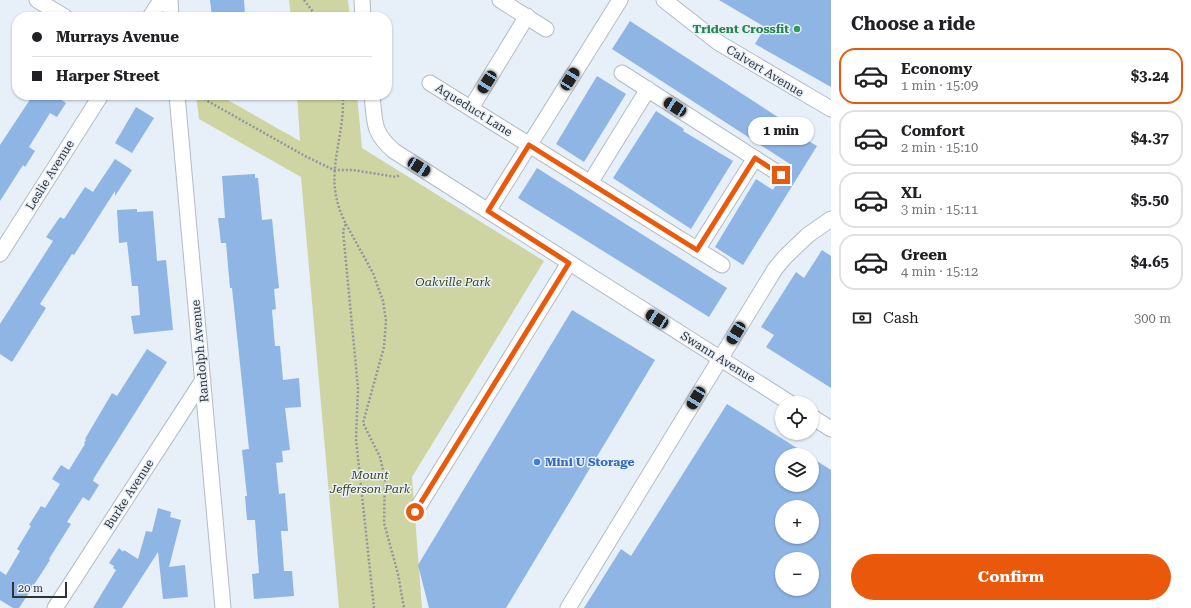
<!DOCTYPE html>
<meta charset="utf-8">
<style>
:root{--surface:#fff;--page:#f2f2f2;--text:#202124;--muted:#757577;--line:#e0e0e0;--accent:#ea580c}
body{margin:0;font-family:"Roboto Serif",serif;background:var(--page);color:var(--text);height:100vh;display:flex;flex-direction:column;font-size:15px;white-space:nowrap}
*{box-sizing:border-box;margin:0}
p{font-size:13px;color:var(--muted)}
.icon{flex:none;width:22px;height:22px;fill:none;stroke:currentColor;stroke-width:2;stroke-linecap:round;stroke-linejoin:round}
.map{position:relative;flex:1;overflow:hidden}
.side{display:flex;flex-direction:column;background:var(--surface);width:360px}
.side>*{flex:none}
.guide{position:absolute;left:12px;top:12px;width:380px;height:88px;border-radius:16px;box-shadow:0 1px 3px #0004;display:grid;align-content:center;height:88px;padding:0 20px;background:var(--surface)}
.controls{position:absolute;left:775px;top:396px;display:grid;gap:8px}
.controls a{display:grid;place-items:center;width:44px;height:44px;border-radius:50%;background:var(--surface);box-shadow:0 1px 3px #0004;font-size:20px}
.scale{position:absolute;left:12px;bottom:10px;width:55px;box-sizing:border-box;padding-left:4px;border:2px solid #313437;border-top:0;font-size:11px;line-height:14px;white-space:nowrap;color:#313437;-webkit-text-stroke:3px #e7eff9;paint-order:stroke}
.end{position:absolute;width:18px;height:18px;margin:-9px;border:5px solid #ea580c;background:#fff;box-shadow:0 0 0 2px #fff}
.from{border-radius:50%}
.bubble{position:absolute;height:28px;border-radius:14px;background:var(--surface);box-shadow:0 1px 3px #0004;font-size:13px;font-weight:700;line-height:28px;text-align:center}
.car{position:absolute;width:12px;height:24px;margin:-12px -6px;border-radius:5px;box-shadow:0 0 3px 1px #0007;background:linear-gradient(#222 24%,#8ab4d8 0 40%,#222 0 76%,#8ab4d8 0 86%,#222 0)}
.guide b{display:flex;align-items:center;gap:14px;height:38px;font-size:15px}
.guide b+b{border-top:1px solid var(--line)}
.guide i{width:10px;height:10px;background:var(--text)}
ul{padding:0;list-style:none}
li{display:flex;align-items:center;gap:12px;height:56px;margin:0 8px 6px;padding:0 12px;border:2px solid var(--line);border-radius:16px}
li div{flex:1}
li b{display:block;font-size:15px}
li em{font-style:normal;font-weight:700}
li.current{border-color:var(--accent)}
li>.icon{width:36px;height:36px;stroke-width:1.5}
h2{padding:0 20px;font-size:18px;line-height:48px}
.pay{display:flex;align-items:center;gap:10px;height:44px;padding:0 20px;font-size:15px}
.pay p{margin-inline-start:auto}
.primary-button{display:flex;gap:8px;margin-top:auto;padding:8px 20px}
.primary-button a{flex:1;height:46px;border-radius:24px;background:var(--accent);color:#fff;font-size:16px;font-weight:700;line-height:46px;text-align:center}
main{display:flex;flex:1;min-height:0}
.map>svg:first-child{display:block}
.green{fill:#ced5a3}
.building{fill:#8eb5e4;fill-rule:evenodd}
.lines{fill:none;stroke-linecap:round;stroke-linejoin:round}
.minor-casing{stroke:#b3bbc4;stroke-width:17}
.path{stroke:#91979d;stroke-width:2.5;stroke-dasharray:2 2;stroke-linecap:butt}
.minor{stroke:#fff;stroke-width:15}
.route{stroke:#ea580c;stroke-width:5}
.leisure-dot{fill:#2e9e5b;stroke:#e7eff9;stroke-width:1.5}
.shop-dot{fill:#3f7fe0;stroke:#e7eff9;stroke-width:1.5}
.labels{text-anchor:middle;stroke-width:3;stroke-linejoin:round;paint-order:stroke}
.leisure-label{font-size:12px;font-weight:bold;fill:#27864d;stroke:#e7eff9;text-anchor:end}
.street-label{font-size:12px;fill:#313437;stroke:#e7eff9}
.park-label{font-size:12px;font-style:italic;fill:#3f4416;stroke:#e7eff9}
.shop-label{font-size:12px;font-weight:bold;fill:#366cbe;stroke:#e7eff9;text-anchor:start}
</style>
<main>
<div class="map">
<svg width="831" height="608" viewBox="0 0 831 608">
<rect width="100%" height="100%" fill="#e7eff9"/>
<path class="green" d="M289 0H348L350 17H291Z
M196 95H219L300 141 297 95H357L362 148 544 261 412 477 422 608H339L301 177 199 119Z"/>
<path class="building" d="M210 0H244L245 14 212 17Z
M719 0H831V87L755 44 765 27Z
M630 21 807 136 805 139 817 146 743 265 715 247 756 179 773 190 777 183H785L789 180 790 175 787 168 790 164 612 49Z
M597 76 626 94 584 162 556 144Z
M33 95H55L66 103 57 117 50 113 29 147 35 151 25 167 23 165 0 201V145Z
M136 107 154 118 132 153 115 143Z
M656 111 684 129 683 131 733 161 691 229 613 178Z
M115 159 132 170 115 196V191L74 255 72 254 40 304 46 308 12 362 0 354V324L53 241 46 237 60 217 64 219 85 187 93 192Z
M537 168 727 288 709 317 518 198Z
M255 174V178H258L262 220 272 219 279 288 274 289 276 309 272 310 275 346H280L283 380 299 378 301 407 285 408 290 450 282 451 283 462 276 463 279 494 285 493 288 531H281L284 571H292L294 596 254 599 252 574 259 573 255 520H247L245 496H247L242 450 249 449 232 288H230L226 243H221L218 218H225L222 176Z
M137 209V212L153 211 157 261 166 260 173 330 134 334 131 316 140 315 138 286H132L127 242 119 243 117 210Z
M822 250 831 256V388L766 347 774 335 761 327 796 272 804 278Z
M572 310 655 360 506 608H429L418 565Z
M147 349 167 362 94 478 93 481 99 485 89 501 83 497 67 522 71 524 49 559 50 560 19 608H13L0 600V571L6 575 20 551 17 549 31 526 29 525 41 506 45 508 60 484 52 479 61 465 69 470 85 444 84 443 86 440 85 439 112 393 117 396Z
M727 404 808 455H782V485H812V458L831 470V608H584L621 549 631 556ZM782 507H812V537H782ZM782 559H812V589H782Z
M158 508 171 512 170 517 181 520 169 567 185 565 188 597 163 599 158 552 122 608H93L116 570 113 568 114 566 109 563 119 548 123 552 124 550 138 559 146 531 152 532Z"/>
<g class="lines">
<g class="minor-casing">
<path id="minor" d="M37 0 65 17
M170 0 171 17
M362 0 363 17
M500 0 546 29
M664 0 719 43 831 109
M150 17 161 0
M622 73 781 175
M430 83 722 265
M177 95 223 608
M372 95C375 122 372 132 394 151L790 403
M471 108 527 16
M590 183 648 89
M488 211 620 0
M697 250 755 158
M0 254 101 95
M812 417 831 429
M415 512 569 263
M55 608 203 380
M568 608 775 269 785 257 808 235 831 219"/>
</g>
<path class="path" d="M304 0 317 17
M197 95 305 156 334 170H353L396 177 400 175
M343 95C343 103 343 112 342 120 337 160 326 185 346 224L343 231 358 388 356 439 374 608
M346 224 373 273 383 301 386 321 384 347 363 423 380 457 385 479 384 523 398 574 404 608"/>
<use href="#minor" class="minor"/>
</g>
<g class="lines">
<path class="route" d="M415 512 569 263 488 211 529 145 697 250 755 158 781 175"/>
</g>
<circle class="leisure-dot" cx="797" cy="29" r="4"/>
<circle class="shop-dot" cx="537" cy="462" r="4"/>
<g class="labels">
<g class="leisure-label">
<text x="789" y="33">Trident Crossfit</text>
</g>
<g class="street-label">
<text transform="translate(765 71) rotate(31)" y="4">Calvert Avenue</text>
<text transform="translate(474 110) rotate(32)" y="4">Aqueduct Lane</text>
<text transform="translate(50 175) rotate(-58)" y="4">Leslie Avenue</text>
<text transform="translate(200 351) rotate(-95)" y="4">Randolph Avenue</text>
<text transform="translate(718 357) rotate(32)" y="4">Swann Avenue</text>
<text transform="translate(129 494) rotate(-57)" y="4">Burke Avenue</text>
</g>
<g class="park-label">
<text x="453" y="286">Oakville Park</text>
<text x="370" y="479">Mount<tspan x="370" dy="14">Jefferson Park</tspan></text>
</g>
<g class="shop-label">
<text x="545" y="466">Mini U Storage</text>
</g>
</g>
</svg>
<div class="controls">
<a><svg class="icon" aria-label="locate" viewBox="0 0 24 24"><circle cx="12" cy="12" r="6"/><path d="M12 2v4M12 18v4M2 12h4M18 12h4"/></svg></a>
<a><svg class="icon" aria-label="layers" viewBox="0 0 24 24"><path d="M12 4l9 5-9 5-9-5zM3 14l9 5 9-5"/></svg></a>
<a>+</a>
<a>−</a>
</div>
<div class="scale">20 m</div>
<i class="end from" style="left:415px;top:512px"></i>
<i class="end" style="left:781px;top:175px"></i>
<div class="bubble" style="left:748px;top:117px;width:66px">1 min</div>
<i class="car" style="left:570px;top:79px;rotate:32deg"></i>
<i class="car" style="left:487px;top:82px;rotate:212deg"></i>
<i class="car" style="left:675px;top:107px;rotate:303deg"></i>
<i class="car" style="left:419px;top:167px;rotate:122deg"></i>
<i class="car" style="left:657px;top:319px;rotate:302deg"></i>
<i class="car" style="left:736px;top:333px;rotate:211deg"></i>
<i class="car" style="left:696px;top:398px;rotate:211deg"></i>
<div class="guide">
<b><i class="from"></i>Murrays Avenue</b>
<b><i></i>Harper Street</b>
</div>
</div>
<section class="side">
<h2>Choose a ride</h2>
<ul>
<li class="current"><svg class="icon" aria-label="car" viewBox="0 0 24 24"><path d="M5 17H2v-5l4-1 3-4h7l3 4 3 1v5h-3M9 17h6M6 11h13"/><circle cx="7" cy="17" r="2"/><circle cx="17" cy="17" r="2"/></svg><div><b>Economy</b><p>1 min · 15:09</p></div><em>$3.24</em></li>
<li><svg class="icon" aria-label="car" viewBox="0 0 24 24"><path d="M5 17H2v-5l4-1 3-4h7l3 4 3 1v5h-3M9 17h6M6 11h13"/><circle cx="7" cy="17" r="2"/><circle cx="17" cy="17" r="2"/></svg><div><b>Comfort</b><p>2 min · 15:10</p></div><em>$4.37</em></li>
<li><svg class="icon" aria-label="car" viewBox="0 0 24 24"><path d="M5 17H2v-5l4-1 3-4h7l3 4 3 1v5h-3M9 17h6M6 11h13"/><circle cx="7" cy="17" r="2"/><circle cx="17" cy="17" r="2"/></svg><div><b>XL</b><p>3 min · 15:11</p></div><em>$5.50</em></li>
<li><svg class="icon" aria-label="car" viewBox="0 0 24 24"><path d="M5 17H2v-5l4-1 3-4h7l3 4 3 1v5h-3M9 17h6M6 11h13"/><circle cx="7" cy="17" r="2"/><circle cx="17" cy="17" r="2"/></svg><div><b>Green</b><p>4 min · 15:12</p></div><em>$4.65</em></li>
</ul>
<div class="pay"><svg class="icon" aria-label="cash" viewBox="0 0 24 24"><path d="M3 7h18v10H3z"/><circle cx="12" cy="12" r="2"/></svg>Cash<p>300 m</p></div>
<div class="primary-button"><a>Confirm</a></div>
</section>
</main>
